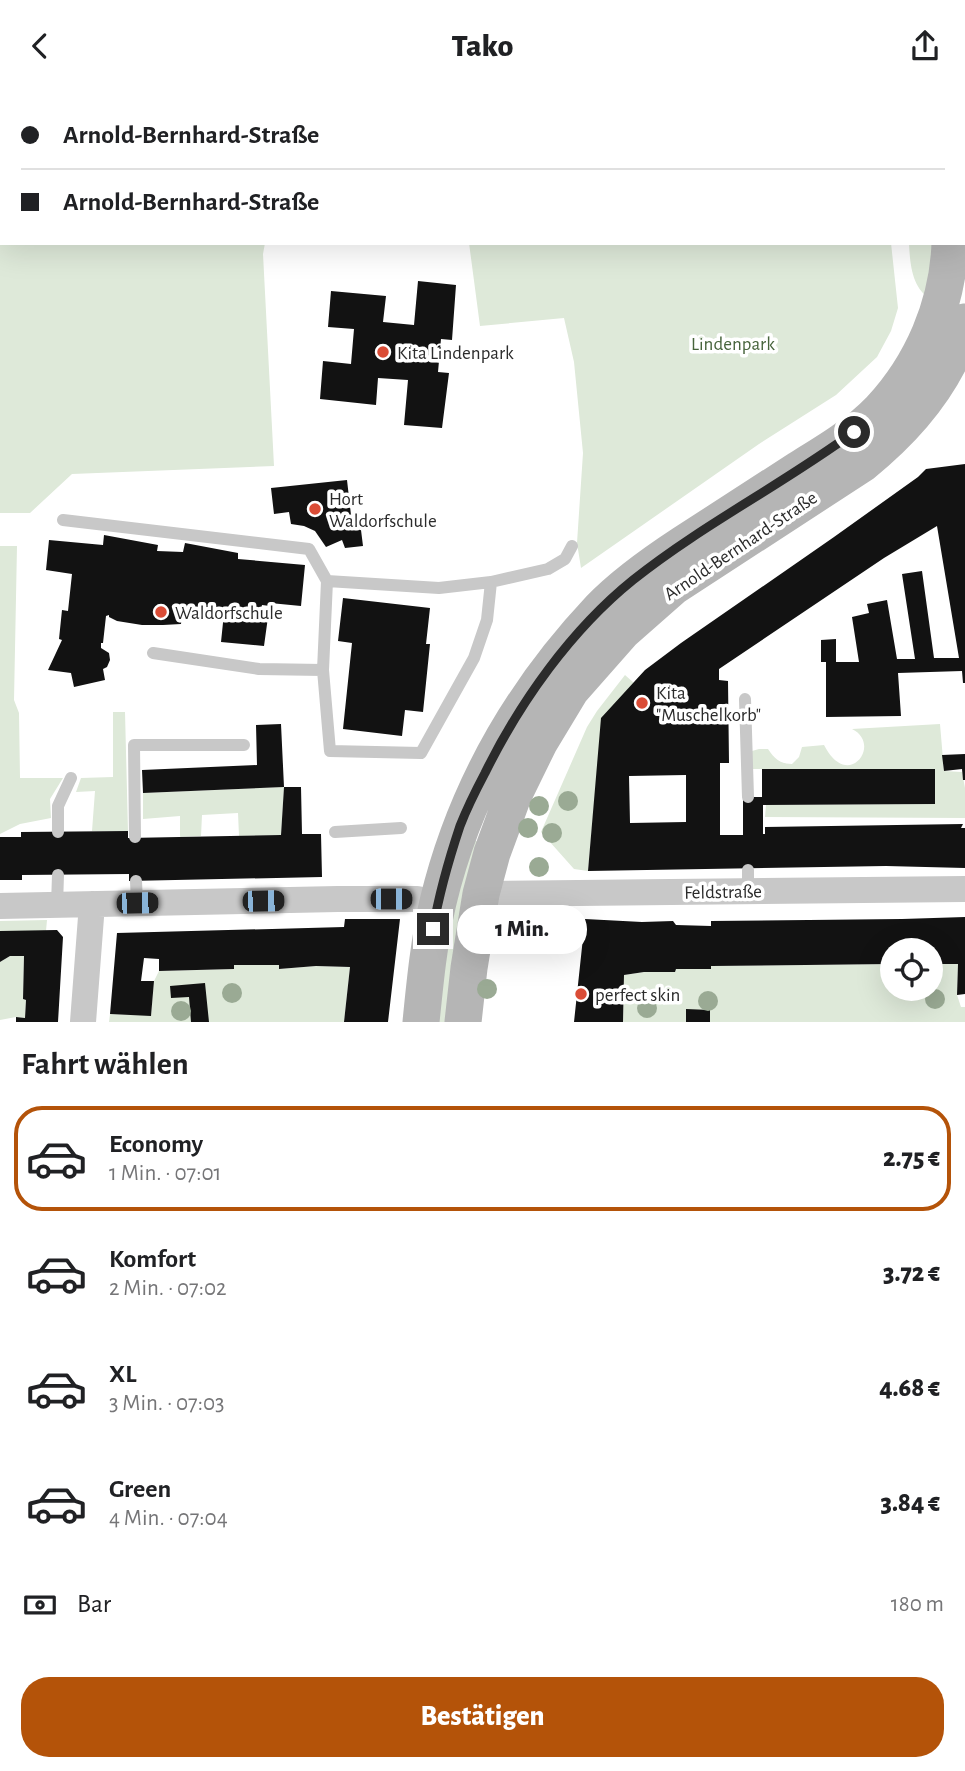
<!DOCTYPE html>
<html lang="de">
<meta charset="utf-8">
<style>
:root{--surface:#fff;--page:#f6f6f6;--text:#202124;--muted:#757577;--line:#e0e0e0;--accent:#b45309}
body{margin:0;font-family:"Alegreya Sans",sans-serif;background:var(--page);color:var(--text);height:100vh;display:flex;flex-direction:column;font-size:26px;white-space:nowrap}
*{box-sizing:border-box;margin:0}
p{font-size:23px;color:var(--muted)}
.icon{flex:none;width:38px;height:38px;fill:none;stroke:currentColor;stroke-width:2;stroke-linecap:round;stroke-linejoin:round}
.map{position:relative;height:931px;overflow:hidden}
.panel{display:flex;flex-direction:column;background:var(--surface);flex:1}
.panel>*{flex:none}
.top-card{position:absolute;left:0px;top:0px;width:966px;height:154px;box-shadow:0 7px 28px #0002;display:grid;align-content:center;height:154px;padding:0 21px;background:var(--surface)}
.tools{position:absolute;left:880px;top:847px;display:grid;gap:14px}
.tools a{display:grid;place-items:center;width:63px;height:63px;border-radius:50%;background:var(--surface);box-shadow:0 7px 28px #0002;font-size:35px}
.end{position:absolute;width:32px;height:32px;margin:-16px;border:9px solid #2b2b2b;background:#fff;box-shadow:0 0 0 4px #fff}
.from{border-radius:50%}
.bubble{position:absolute;height:49px;border-radius:24px;background:var(--surface);box-shadow:0 7px 28px #0002;font-size:23px;font-weight:800;line-height:49px;text-align:center}
.car{position:absolute;width:21px;height:42px;margin:-21px -10px;border-radius:9px;box-shadow:0 0 5px 2px #0007;background:linear-gradient(#222 24%,#8ab4d8 0 40%,#222 0 76%,#8ab4d8 0 86%,#222 0)}
.top-card b{display:flex;align-items:center;gap:24px;height:66px;font-size:26px}
.top-card b+b{border-top:2px solid var(--line)}
.top-card i{width:18px;height:18px;background:var(--text)}
ul{padding:0;list-style:none}
li{display:flex;align-items:center;gap:21px;height:105px;margin:0 14px 10px;padding:0 7px;border:4px solid transparent;border-radius:28px}
li div{flex:1}
li b{display:block;font-size:26px}
li em{font-style:normal;font-weight:800}
li.selected{border-color:var(--accent)}
li>.icon{width:63px;height:63px;stroke-width:1.5}
h2{padding:0 21px;font-size:32px;line-height:84px}
.pay{display:flex;align-items:center;gap:18px;height:77px;padding:0 21px;font-size:26px}
.pay p{margin-inline-start:auto}
.action{display:flex;gap:14px;margin-top:auto;padding:14px 21px}
.action a{flex:1;height:80px;border-radius:28px;background:var(--accent);color:#fff;font-size:28px;font-weight:800;line-height:80px;text-align:center}
header{display:flex;justify-content:space-between;align-items:center;height:91px;padding:0 21px;background:var(--surface);font-size:32px;font-weight:800}
.map>svg:first-child{display:block}
.green{fill:#dee9d9}
.building{fill:#121212;fill-rule:evenodd}
.lines{fill:none;stroke-linecap:round;stroke-linejoin:round}
.lane{stroke:#c8c8c8;stroke-width:12}
.street{stroke:#c8c8c8;stroke-width:26}
.secondary{stroke:#b5b5b5;stroke-width:37}
.tree{fill:#9aaa94}
.route{stroke:#2b2b2b;stroke-width:9}
.poi-dot{fill:#da4c36;stroke:#fff;stroke-width:2.5}
.labels{text-anchor:middle;stroke-width:7;stroke-linejoin:round;paint-order:stroke}
.park-label{font-size:19px;fill:#47643c;stroke:#fff}
.poi-label{font-size:19px;fill:#2b2b2b;stroke:#fff;text-anchor:start}
.street-label{font-size:19px;fill:#2b2b2b;stroke:#fff}
</style>
<header><svg class="icon" aria-label="back" viewBox="0 0 24 24"><path d="M15 5l-7 7 7 7"/></svg>Tako<svg class="icon" aria-label="share" viewBox="0 0 24 24"><path d="M12 15V3M7 8l5-5 5 5M5 13v7h14v-7"/></svg></header>
<div class="map">
<svg width="965" height="931" viewBox="0 0 965 931">
<rect width="100%" height="100%" fill="#fff"/>
<path class="green" d="M0 0H874L875 2H2V152H265L263 163 274 375 72 383 30 422H0Z
M469 152H891L898 217 891 240 877 266 836 304 759 353 581 477 577 452 583 362 574 271 564 227 480 235Z
M909 152H940L932 209C912 198 910 174 909 152Z
M0 455H17L14 609 19 622 20 687H63L50 708 51 727 20 733 0 743Z
M625 584 634 592 601 638 588 780 574 778 541 741 587 636 597 620Z
M113 621H125L128 740H92L95 700 76 701 81 687 113 686Z
M940 633 944 680 962 681 965 697V727L765 726 766 714 935 713 934 678H751L752 660 759 658H768C774 667 780 673 792 673L799 666 802 656 824 654C848 701 883 653 852 638Z
M284 696 281 744 239 745 238 722 202 724 201 745 180 746V725L143 728V702Z
M473 749 486 753 453 931H438L444 873 457 801Z
M47 829 46 840H0V830Z
M10 865H24L23 908 26 909 25 927 16 926 0 929V871Z
M892 873V898H931V873H958L957 904 961 916H965V931H623L624 884 644 881H674L676 878H711V875Z
M234 874H279L280 878 316 875 350 876 344 931H109L110 923 151 924 154 890 159 880 234 878Z"/>
<path class="building" d="M418 190 456 194 452 249 441 248 438 281 449 282 442 337 404 334 408 289 378 287 376 314 320 308 323 270 351 273 354 238 328 236 331 200 386 205 383 231 414 234Z
M965 373V592H963L962 580 898 582 901 625 826 626V571H821V549L836 548V571H859L852 526 869 522 867 513 887 509 897 568H915L902 483 922 480 934 567H959L937 435 884 467 719 578V589L728 590 729 672H720V744H743V706H762V678H935V713L763 714V743H765V736L963 733 961 737H965V777L886 775 588 780 601 627 645 579 681 552 834 446 918 386 926 378ZM686 684V731L630 732 629 685Z
M347 389 351 424 359 423 363 455 345 457 342 449 326 456 315 440 304 435 291 433 289 421 274 423 271 397Z
M104 444 158 454 157 460 183 461 185 452 238 462V468L305 474 301 515 270 512V515L262 514 260 524 268 526 264 555 221 551 224 522 182 523 181 533 163 534H142L117 530 109 526V524L106 525 103 552H101V557L109 562 110 569 107 576 103 578 105 589 74 596 71 582 48 579 62 549 59 548 62 519 68 520 72 483 46 479 49 449 103 454Z
M343 507 430 517 426 553H430L423 621 405 619 402 645 343 638 352 552 338 550Z
M281 633 284 696 143 702 142 679 257 674 256 634Z
M965 663V689H963L962 678 944 680 942 664Z
M284 696H301L302 743H321L322 786 129 790V783L22 784V789H0V746H21V741L128 740V747L281 744Z
M965 826V903L957 904 958 873H931V859H892V873L711 875V878H676L675 881H644L624 884 623 931H574L585 828 642 831 673 830 676 834 711 835V830L902 828Z
M345 828H400L388 931H344L350 876 316 875 279 878V874H234V878L159 880V868L144 867 141 890H154L151 925 110 923 117 842 344 836Z
M57 839 63 846 58 931H16V926L25 927 26 909 23 908 24 865H10L0 871V840Z
M205 892 209 931H191L189 906 171 907 170 895Z
M686 918 710 919V931H686Z"/>
<g class="lines">
<path class="lane" d="M63 429 309 458 327 490 323 579
M327 490 439 497 491 491 548 478 565 468 572 455
M153 562 259 578 323 579 330 660 421 662 474 567 487 529 491 491
M745 608 748 706
M58 741V715L71 687
M335 741 401 737
M135 746 134 654H244
M136 790 137 812
M748 799V779
M57 814 58 784"/>
<path class="street" d="M481 803 965 798
M0 815 338 808H417L438 812
M83 931 92 813"/>
<path class="secondary" d="M948 0V2
M964 86 965 90
M421 931C425 891 429 850 438 811 465 699 521 602 600 518 624 493 654 472 683 453 721 428 760 403 799 378 827 361 857 343 880 319 922 274 948 214 950 152
M463 931 469 877 481 803 492 762 513 705 539 652 571 599 623 540 673 496 862 373C909 335 948 289 965 231"/>
</g>
<g class="tree">
<circle cx="568" cy="710" r="10"/>
<circle cx="539" cy="715" r="10"/>
<circle cx="528" cy="737" r="10"/>
<circle cx="552" cy="742" r="10"/>
<circle cx="539" cy="776" r="10"/>
<circle cx="487" cy="898" r="10"/>
<circle cx="232" cy="902" r="10"/>
<circle cx="935" cy="908" r="10"/>
<circle cx="708" cy="910" r="10"/>
<circle cx="647" cy="917" r="10"/>
<circle cx="181" cy="920" r="10"/>
</g>
<g class="lines">
<path class="route" d="M433 838C439 803 449 768 460 735 467 717 476 699 485 682 520 611 571 539 633 489 702 434 783 393 854 341"/>
</g>
<g class="poi-dot">
<circle cx="383" cy="261" r="7"/>
<circle cx="315" cy="418" r="7"/>
<circle cx="161" cy="521" r="7"/>
<circle cx="642" cy="612" r="7"/>
<circle cx="581" cy="903" r="7"/>
</g>
<g class="labels">
<g class="park-label">
<text x="733" y="259">Lindenpark</text>
</g>
<g class="poi-label">
<text x="397" y="268">Kita Lindenpark</text>
<text x="329" y="414">Hort<tspan x="329" dy="22">Waldorfschule</tspan></text>
<text x="175" y="528">Waldorfschule</text>
<text x="656" y="608">Kita<tspan x="656" dy="22">"Muschelkorb"</tspan></text>
<text x="595" y="910">perfect skin</text>
</g>
<g class="street-label">
<text transform="translate(740 454) rotate(-34)" y="7">Arnold-Bernhard-Straße</text>
<text transform="translate(723 800) rotate(-1)" y="7">Feldstraße</text>
</g>
</g>
</svg>
<div class="tools">
<a><svg class="icon" aria-label="locate" viewBox="0 0 24 24"><circle cx="12" cy="12" r="6"/><path d="M12 2v4M12 18v4M2 12h4M18 12h4"/></svg></a>
</div>
<i class="end from" style="left:854px;top:341px"></i>
<i class="end" style="left:433px;top:838px"></i>
<div class="bubble" style="left:457px;top:814px;width:130px">1 Min.</div>
<i class="car" style="left:391px;top:808px;rotate:90deg"></i>
<i class="car" style="left:263px;top:810px;rotate:89deg"></i>
<i class="car" style="left:137px;top:812px;rotate:89deg"></i>
<div class="top-card">
<b><i class="from"></i>Arnold-Bernhard-Straße</b>
<b><i></i>Arnold-Bernhard-Straße</b>
</div>
</div>
<section class="panel">
<h2>Fahrt wählen</h2>
<ul>
<li class="selected"><svg class="icon" aria-label="car" viewBox="0 0 24 24"><path d="M5 17H2v-5l4-1 3-4h7l3 4 3 1v5h-3M9 17h6M6 11h13"/><circle cx="7" cy="17" r="2"/><circle cx="17" cy="17" r="2"/></svg><div><b>Economy</b><p>1 Min. · 07:01</p></div><em>2.75 €</em></li>
<li><svg class="icon" aria-label="car" viewBox="0 0 24 24"><path d="M5 17H2v-5l4-1 3-4h7l3 4 3 1v5h-3M9 17h6M6 11h13"/><circle cx="7" cy="17" r="2"/><circle cx="17" cy="17" r="2"/></svg><div><b>Komfort</b><p>2 Min. · 07:02</p></div><em>3.72 €</em></li>
<li><svg class="icon" aria-label="car" viewBox="0 0 24 24"><path d="M5 17H2v-5l4-1 3-4h7l3 4 3 1v5h-3M9 17h6M6 11h13"/><circle cx="7" cy="17" r="2"/><circle cx="17" cy="17" r="2"/></svg><div><b>XL</b><p>3 Min. · 07:03</p></div><em>4.68 €</em></li>
<li><svg class="icon" aria-label="car" viewBox="0 0 24 24"><path d="M5 17H2v-5l4-1 3-4h7l3 4 3 1v5h-3M9 17h6M6 11h13"/><circle cx="7" cy="17" r="2"/><circle cx="17" cy="17" r="2"/></svg><div><b>Green</b><p>4 Min. · 07:04</p></div><em>3.84 €</em></li>
</ul>
<div class="pay"><svg class="icon" aria-label="cash" viewBox="0 0 24 24"><path d="M3 7h18v10H3z"/><circle cx="12" cy="12" r="2"/></svg>Bar<p>180 m</p></div>
<div class="action"><a>Bestätigen</a></div>
</section>
